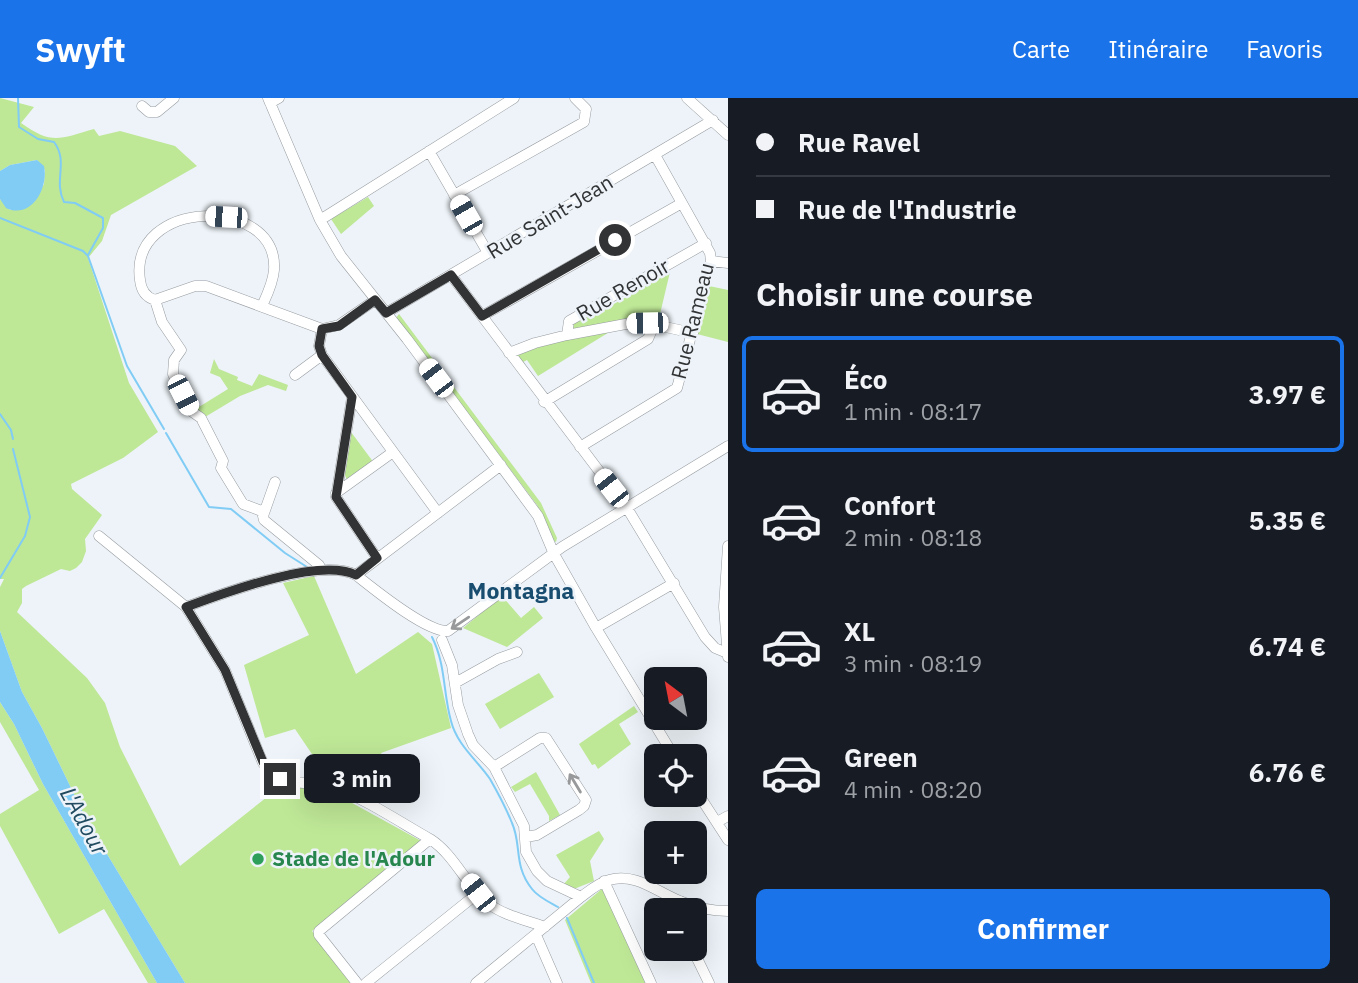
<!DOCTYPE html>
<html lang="fr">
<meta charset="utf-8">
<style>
:root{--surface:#171b24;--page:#242831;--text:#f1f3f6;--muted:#9ea1a6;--line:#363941;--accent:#1a73e8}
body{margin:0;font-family:"IBM Plex Sans",sans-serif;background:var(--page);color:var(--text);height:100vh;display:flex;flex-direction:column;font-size:26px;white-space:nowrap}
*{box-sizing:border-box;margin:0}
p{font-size:23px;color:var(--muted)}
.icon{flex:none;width:38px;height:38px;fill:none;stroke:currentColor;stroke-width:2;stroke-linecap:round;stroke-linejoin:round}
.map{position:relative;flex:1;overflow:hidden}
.panel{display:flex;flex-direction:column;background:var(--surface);width:630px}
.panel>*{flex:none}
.guide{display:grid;align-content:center;height:154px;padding:0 28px;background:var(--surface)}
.needle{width:46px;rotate:328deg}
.controls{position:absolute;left:644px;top:569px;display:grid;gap:14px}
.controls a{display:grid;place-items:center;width:63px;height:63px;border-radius:10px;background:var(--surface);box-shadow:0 7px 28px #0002;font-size:35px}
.end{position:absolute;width:32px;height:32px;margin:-16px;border:9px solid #313335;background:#fff;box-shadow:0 0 0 4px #fff}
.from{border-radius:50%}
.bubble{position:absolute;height:49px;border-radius:10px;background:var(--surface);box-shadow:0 7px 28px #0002;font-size:23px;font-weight:700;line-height:49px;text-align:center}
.car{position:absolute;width:21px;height:42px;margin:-21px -10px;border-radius:9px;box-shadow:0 0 5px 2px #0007;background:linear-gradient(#fff 24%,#345 0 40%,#fff 0 76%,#345 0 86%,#fff 0)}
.guide b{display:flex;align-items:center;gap:24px;height:66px;font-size:26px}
.guide b+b{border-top:2px solid var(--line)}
.guide i{width:18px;height:18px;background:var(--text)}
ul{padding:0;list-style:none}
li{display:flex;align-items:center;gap:21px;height:116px;margin:0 14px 10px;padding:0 14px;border:4px solid transparent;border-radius:10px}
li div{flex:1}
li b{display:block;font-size:26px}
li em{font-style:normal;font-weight:700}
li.on{border-color:var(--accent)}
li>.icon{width:63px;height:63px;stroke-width:1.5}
h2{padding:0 28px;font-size:32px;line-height:84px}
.action{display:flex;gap:14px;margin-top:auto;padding:14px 28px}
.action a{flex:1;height:80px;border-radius:10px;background:var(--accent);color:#fff;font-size:28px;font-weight:700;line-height:80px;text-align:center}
header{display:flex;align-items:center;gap:42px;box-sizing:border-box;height:98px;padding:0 35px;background:var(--accent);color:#fff}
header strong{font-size:33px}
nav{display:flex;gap:38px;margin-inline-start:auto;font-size:24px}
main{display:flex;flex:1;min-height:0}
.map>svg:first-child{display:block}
.green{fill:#bee796}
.water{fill:#80ccf5}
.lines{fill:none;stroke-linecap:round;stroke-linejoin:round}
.stream{stroke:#80ccf5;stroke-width:2}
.minor-casing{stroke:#979ca1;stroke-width:11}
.minor{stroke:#fff;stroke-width:10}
.oneway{stroke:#98999a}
.route{stroke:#313335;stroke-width:9}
.leisure-dot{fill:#2e9e5b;stroke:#edf3f8;stroke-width:2.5}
.labels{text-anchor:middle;stroke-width:5;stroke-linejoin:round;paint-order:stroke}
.street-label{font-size:21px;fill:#313335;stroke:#edf3f8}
.leisure-label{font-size:21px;font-weight:bold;fill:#27864d;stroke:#edf3f8;text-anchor:start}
.neighbourhood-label{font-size:23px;font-weight:bold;fill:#194d70;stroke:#edf3f8}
.water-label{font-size:23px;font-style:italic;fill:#214b61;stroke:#edf3f8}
</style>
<header>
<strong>Swyft</strong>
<nav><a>Carte</a><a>Itinéraire</a><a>Favoris</a></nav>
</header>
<main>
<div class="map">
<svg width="728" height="885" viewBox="0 0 728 885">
<rect width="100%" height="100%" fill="#edf3f8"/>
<path class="green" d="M0 0 34 9 21 25C52 47 59 41 94 31L99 38 120 33 175 48 197 68 111 117 102 143 88 160 129 285 158 334 123 360 71 386 72 391 102 417 85 441 86 453 82 464 76 470 70 473 61 471 26 488 22 491V505L17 514 87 580 105 605 120 649 180 768 267 699 297 689 334 695 423 744 312 833 353 885H185L87 723 42 630 22 594 0 533V489L4 481H0V101L10 112 34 104 44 86 45 72 37 62 10 67 0 73Z
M368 99 374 108 341 136 331 121Z
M670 174 660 216 651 215 650 221 570 232 572 224 597 210 600 214Z
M709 188 728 192V244L697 236Z
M399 216 541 405 557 440 556 444 552 442 537 407 396 220Z
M611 233 538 278 527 262 521 265 515 257 517 254 567 241Z
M214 261 219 271 238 279 237 282 252 288 259 276 288 287 286 293 268 287 240 298 205 319 203 315H196L194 312 228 291 220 279 210 275Z
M351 334 374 365 347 382 344 375Z
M314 478 356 576 418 534 432 546 451 630 381 655 397 684 380 705 340 680 307 675 316 662 295 631 265 640 244 567 309 537 283 485Z
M502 498 521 520 534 509 543 520 507 549 463 530Z
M539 575 554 599 500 631 485 606Z
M0 604 14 626 43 686 157 885H148L104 811 59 836 0 728V716L39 692 0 624Z
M634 608 638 614 619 626 631 646 598 671 595 666 592 667 579 646Z
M536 674 560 717 549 723V718L530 686 515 694 511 689Z
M599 733 604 741 590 763 594 783 574 791 563 787 570 779 556 757Z
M603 790 646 885H591L565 822Z"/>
<path class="water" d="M37 62 44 68C49 90 31 122 6 110L0 101V73L10 67Z
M0 533 22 594 42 630 87 723 185 885H157L43 686 14 626 0 604Z"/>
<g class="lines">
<path class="stream" d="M18 0 19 29 38 41 54 44C69 64 53 82 64 104L75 105 103 120V130L88 157
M0 120 83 153 88 158 127 268 164 331
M0 316 11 332 13 341
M166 335 209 409 231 411 285 455 307 469
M0 480 25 438 30 419 13 351
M432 539C446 567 443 595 451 623 457 647 477 662 490 681 498 695 506 710 512 725 522 747 513 767 532 791 538 799 549 804 558 809
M567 820 594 885"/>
<g class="minor-casing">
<path id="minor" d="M268 0 320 122 341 158 407 241 538 418 554 456 596 530 674 658
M687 0 728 37
M270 5 279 0
M142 8 149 14H157L174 0
M429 53 488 155
M454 97 584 24 586 11 575 0
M320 122 514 0
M711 163 728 165
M451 177 627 410 705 539 715 550 727 555
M155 202 162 224 181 252 174 262 173 276 191 313 201 320 223 363 221 370 243 406 264 414
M375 202 339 227 322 231 319 248 322 257 438 415
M262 208C267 197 273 185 274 172 279 97 128 100 140 182 141 192 145 199 155 202L195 188H206L322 231
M386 215 713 22
M482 218 682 105
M567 237 631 225H647L693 235
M509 255 535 245 567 237 569 223 706 145
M295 277 322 257
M352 299 336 399 377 460
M544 304 648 241 655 225
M580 349 677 290 711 163 710 155 655 57
M275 384 263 418 264 422 319 467 321 471
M336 395 393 354
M99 438 186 509 225 572 263 665C283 692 303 681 332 689 361 698 403 726 430 741 455 757 466 788 489 806 505 818 527 822 545 829
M356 477 501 367
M186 509C224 495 320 459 356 477 375 492 426 534 448 533L562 449 728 348
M596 530 674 485
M442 542 452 567 458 607 468 636 473 647 494 669 524 728 526 754 537 773 547 783 581 799
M728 559 724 509 728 448
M455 585 498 561 517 554
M494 669 540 640H546L586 702 584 708 579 712 537 737 526 739
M695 691 728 742
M717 724 728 718
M604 783 651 885
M536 837 557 885
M692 850 709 885
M357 885 319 837V833L430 741
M366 885 478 795
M476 885 581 799C589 793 598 785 609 782 635 774 657 794 680 803 696 810 711 813 728 813"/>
</g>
<use href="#minor" class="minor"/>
</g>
<defs><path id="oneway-shaft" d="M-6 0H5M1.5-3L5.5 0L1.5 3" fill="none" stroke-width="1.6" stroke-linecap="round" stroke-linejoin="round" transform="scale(1.75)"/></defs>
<g class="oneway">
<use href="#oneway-shaft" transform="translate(460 525) rotate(146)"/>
<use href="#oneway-shaft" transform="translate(575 685) rotate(-121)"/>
</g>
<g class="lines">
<path class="route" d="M280 681 271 675 263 664 225 572 186 509C224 495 319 459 356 477L377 460 336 399 352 299 322 257 319 248 322 231 339 228 375 202 386 215 451 177 482 218 615 142"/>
</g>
<circle class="leisure-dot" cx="258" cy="761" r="7"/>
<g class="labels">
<g class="street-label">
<text transform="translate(550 119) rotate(-31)" y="7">Rue Saint-Jean</text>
<text transform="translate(623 192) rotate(-30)" y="7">Rue Renoir</text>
<text transform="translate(693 223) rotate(-76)" y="7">Rue Rameau</text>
</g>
<g class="leisure-label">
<text x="272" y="768">Stade de l'Adour</text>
</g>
<g class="neighbourhood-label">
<text x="521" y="501">Montagna</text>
</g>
<g class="water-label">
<text transform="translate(84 723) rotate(61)" y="8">L'Adour</text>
</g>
</g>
</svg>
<div class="controls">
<a><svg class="needle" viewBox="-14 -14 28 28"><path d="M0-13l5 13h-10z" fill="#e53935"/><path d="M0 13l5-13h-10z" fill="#9ea1a6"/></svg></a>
<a><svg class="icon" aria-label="locate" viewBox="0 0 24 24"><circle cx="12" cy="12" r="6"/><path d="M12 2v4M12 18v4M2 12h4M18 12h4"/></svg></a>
<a>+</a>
<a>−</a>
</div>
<i class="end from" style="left:615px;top:142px"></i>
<i class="end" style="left:280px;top:681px"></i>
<div class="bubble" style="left:304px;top:656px;width:116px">3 min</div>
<i class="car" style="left:466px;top:117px;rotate:330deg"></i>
<i class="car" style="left:226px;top:119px;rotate:273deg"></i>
<i class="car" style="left:647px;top:225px;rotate:269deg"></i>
<i class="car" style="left:436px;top:280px;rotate:323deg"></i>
<i class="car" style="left:183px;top:297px;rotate:153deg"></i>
<i class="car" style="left:611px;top:390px;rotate:322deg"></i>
<i class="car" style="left:478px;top:795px;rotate:322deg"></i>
</div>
<section class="panel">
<div class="guide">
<b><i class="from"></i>Rue Ravel</b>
<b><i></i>Rue de l'Industrie</b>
</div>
<h2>Choisir une course</h2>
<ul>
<li class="on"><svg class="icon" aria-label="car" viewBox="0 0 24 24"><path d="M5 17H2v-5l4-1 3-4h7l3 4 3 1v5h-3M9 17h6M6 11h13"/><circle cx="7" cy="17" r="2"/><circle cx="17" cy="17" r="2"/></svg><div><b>Éco</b><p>1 min · 08:17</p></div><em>3.97 €</em></li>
<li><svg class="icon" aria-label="car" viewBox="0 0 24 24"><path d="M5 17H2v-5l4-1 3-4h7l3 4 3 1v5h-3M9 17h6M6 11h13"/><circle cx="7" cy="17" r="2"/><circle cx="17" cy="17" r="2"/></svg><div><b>Confort</b><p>2 min · 08:18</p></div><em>5.35 €</em></li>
<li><svg class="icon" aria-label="car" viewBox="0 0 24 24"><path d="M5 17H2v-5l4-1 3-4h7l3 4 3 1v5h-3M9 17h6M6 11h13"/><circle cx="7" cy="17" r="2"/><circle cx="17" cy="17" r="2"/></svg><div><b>XL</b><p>3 min · 08:19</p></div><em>6.74 €</em></li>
<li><svg class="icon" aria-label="car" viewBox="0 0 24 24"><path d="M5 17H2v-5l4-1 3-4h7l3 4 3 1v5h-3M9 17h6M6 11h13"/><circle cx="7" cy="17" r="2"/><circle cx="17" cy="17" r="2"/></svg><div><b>Green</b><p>4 min · 08:20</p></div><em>6.76 €</em></li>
</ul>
<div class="action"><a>Confirmer</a></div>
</section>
</main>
